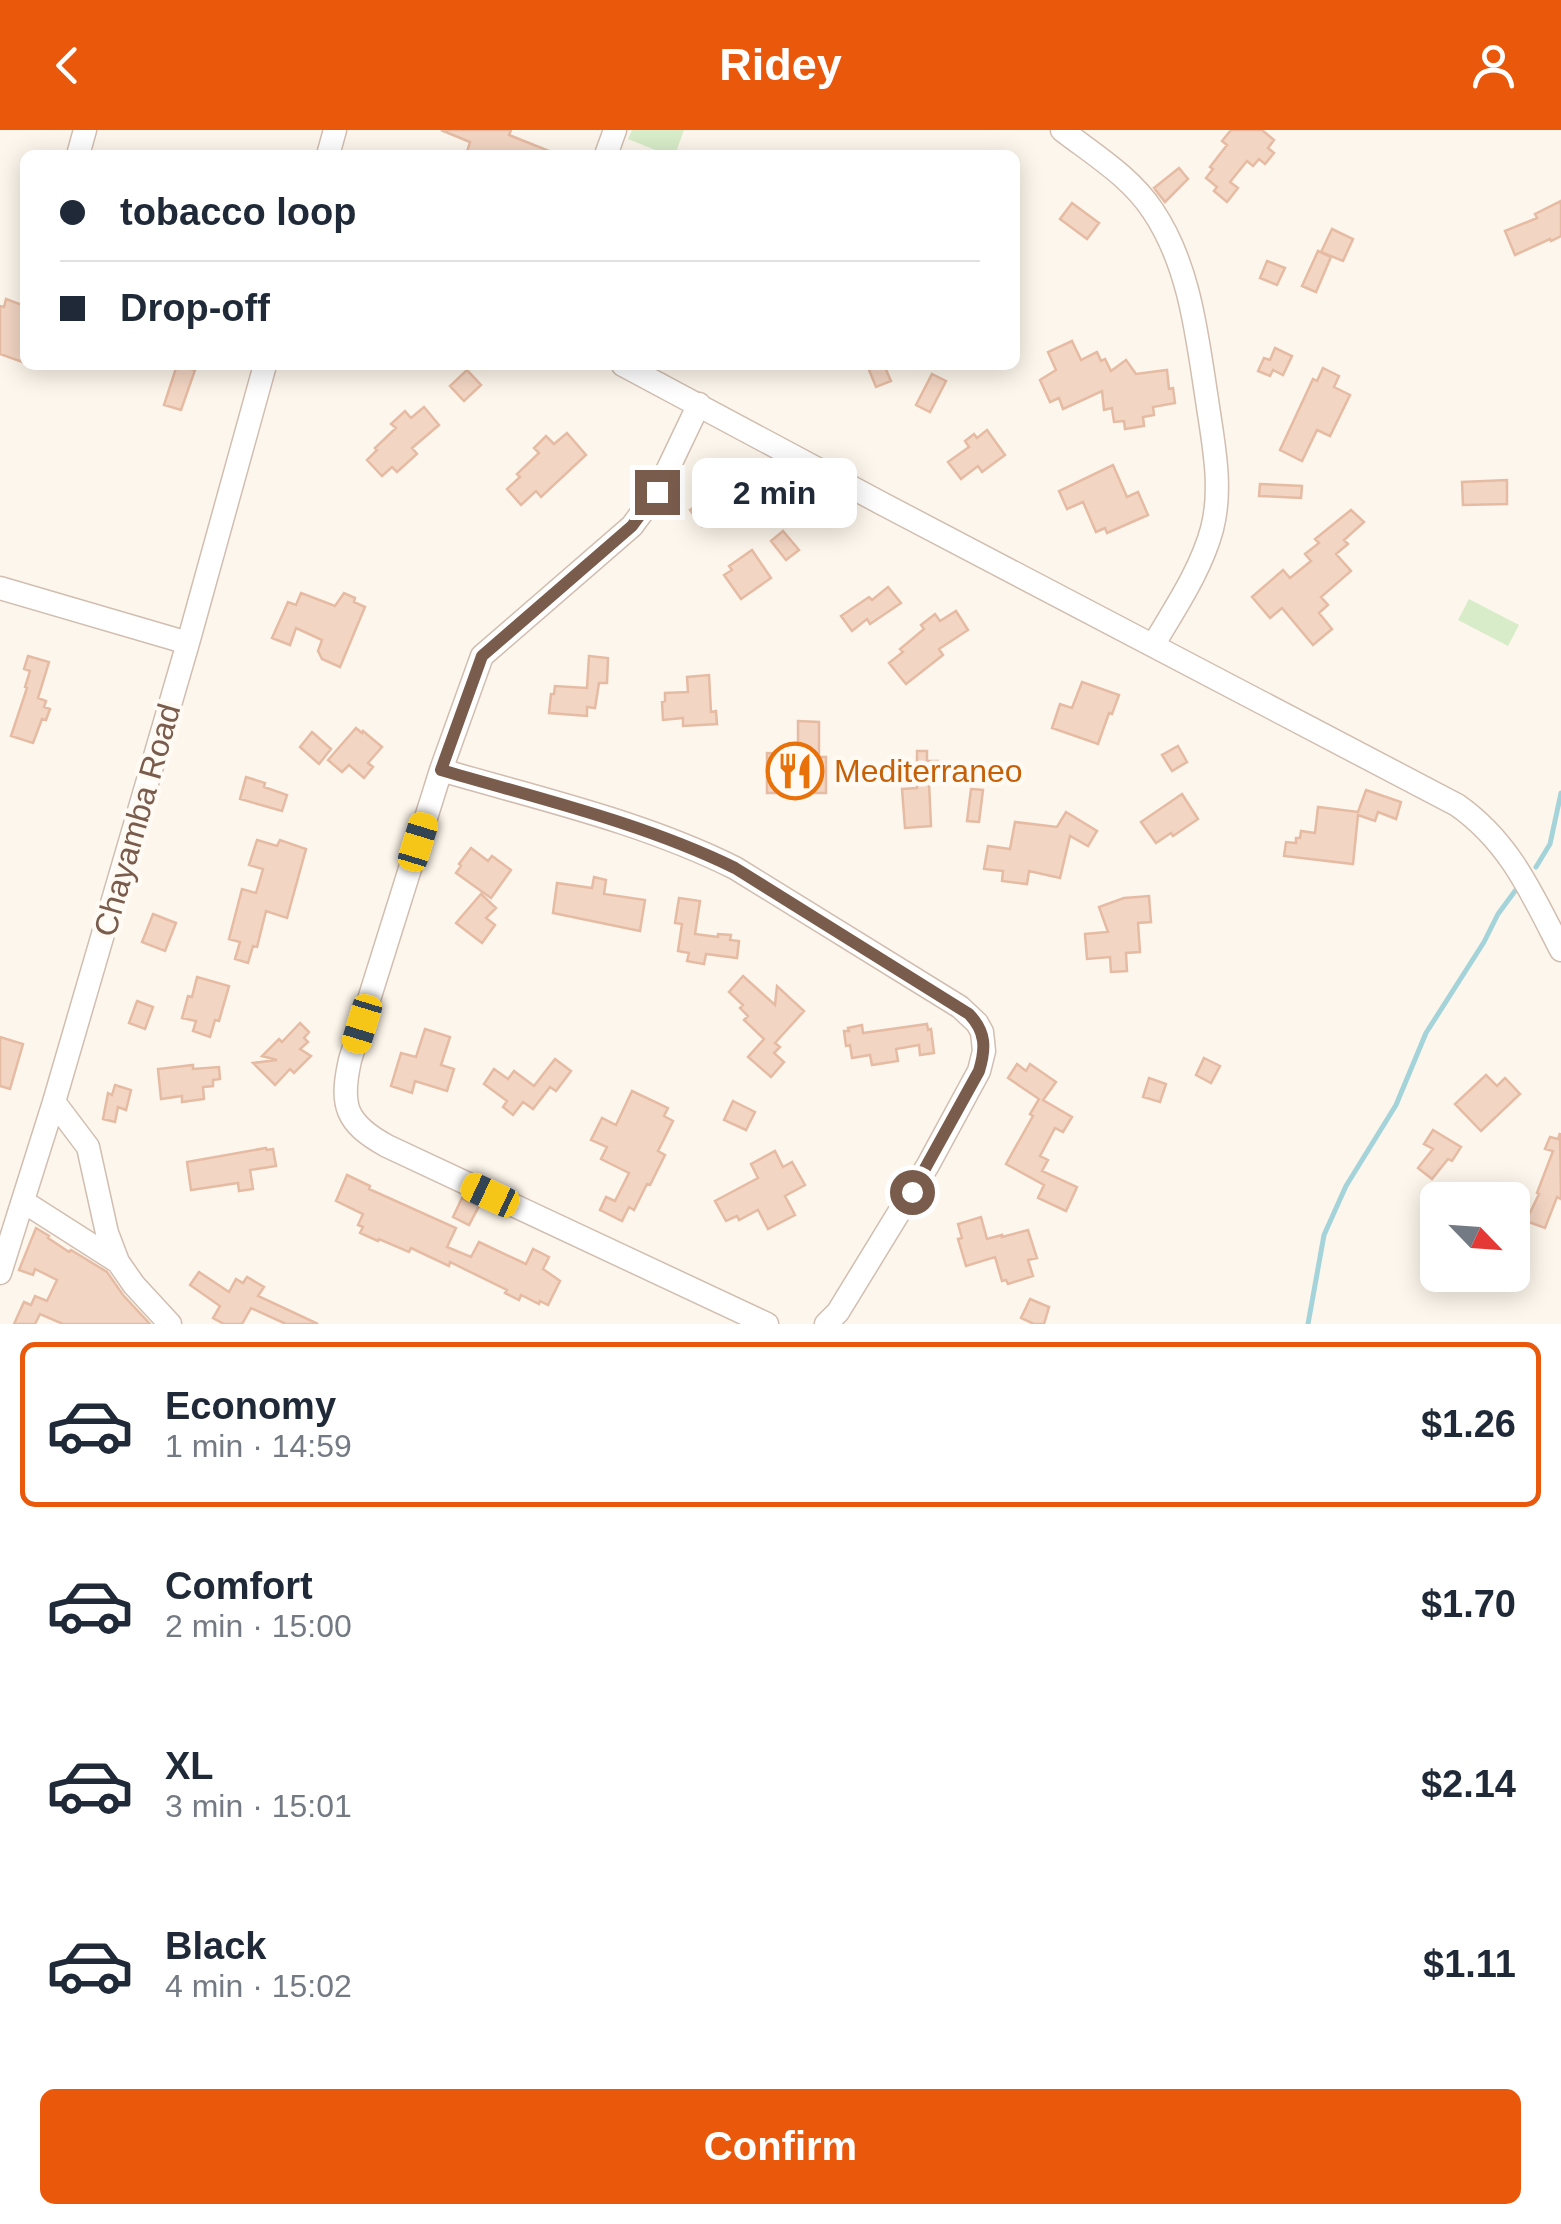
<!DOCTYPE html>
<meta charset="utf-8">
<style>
:root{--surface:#fff;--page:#f2f2f3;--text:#1f2937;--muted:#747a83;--line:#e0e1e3;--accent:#ea580c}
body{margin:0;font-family:Arial,sans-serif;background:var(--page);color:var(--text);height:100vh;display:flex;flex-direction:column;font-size:38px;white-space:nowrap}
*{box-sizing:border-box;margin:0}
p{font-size:32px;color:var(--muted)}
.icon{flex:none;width:55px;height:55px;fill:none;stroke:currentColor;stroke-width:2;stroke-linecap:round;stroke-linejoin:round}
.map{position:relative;height:1194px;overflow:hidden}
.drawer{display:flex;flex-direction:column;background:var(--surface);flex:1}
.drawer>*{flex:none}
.banner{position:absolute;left:20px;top:20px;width:1000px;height:220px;border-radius:15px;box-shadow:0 5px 25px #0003;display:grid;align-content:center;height:220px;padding:0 40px;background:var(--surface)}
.needle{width:65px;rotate:115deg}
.fabs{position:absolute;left:1420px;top:1052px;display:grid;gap:20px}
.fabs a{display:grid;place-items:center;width:110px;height:110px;border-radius:15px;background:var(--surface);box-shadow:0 5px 25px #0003;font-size:50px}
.end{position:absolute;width:45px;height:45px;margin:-22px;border:12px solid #7a5c4d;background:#fff;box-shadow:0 0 0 5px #fff}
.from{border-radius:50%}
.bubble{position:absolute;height:70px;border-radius:15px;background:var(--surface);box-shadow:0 5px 25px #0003;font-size:32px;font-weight:800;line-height:70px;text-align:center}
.car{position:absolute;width:30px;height:60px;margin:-30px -15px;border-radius:12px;box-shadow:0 0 8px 2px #0007;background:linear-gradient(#f5c518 24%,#345 0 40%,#f5c518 0 76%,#345 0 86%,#f5c518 0)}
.banner b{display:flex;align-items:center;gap:35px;height:95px;font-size:38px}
.banner b+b{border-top:2px solid var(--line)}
.banner i{width:25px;height:25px;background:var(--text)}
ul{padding:18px 0 0;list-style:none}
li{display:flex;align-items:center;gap:30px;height:165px;margin:0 20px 15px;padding:0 20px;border:5px solid transparent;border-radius:15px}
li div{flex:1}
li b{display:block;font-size:38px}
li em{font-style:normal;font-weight:800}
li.on{border-color:var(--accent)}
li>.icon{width:90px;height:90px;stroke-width:1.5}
.cta{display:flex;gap:20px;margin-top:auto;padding:20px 40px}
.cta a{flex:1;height:115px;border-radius:15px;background:var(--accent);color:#fff;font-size:40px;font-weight:800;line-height:115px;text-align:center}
header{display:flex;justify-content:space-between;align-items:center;height:130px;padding:0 40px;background:var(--accent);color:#fff;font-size:45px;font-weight:800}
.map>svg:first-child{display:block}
.pitch{fill:#d8ecc9}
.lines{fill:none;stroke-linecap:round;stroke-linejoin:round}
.stream{stroke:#a5d3da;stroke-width:5}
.building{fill:#f3d5c3;stroke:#e6bba3;stroke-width:2.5}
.minor-casing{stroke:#d1beb0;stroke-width:25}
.minor{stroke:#fff;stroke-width:22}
.route{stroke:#7a5c4d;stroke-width:12}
.labels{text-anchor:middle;stroke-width:9;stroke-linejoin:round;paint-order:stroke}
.food-label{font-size:32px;fill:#c56008;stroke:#fffaf3;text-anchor:start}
.street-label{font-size:32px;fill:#7a5c4d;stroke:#fffaf3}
</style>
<header><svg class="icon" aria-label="back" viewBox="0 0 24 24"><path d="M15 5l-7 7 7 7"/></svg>Ridey<svg class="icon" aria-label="person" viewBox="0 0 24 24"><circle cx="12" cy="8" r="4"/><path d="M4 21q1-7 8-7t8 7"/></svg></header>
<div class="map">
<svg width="1561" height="1194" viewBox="0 0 1561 1194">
<rect width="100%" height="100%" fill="#fdf6ec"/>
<path class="pitch" d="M632 0H684L675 25H668L628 9Z
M1469 469 1519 495 1508 516 1458 490Z"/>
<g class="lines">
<path class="stream" d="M1536 737 1550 714 1561 663
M1308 1194 1324 1105 1346 1056 1396 975 1426 903 1484 812 1498 784 1515 761"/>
</g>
<path class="building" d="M441 0H511L509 5 559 25H476L467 22 470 12Z
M1231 0H1262L1274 10 1268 18 1274 23 1265 34 1259 29 1253 36 1247 31 1230 52 1238 58 1227 72 1214 61 1217 57 1206 48 1213 39 1210 37 1227 15 1222 11Z
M1179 38 1188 49 1165 72 1154 58Z
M1561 71V106L1551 111 1550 109 1515 125 1505 101 1537 88 1535 84Z
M1072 73 1099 93 1087 109 1060 89Z
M1332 99 1353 109 1343 131 1321 122Z
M1318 121 1331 127 1316 162 1302 156Z
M1267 131 1285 138 1277 155 1260 148Z
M6 169 25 176V233L0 224V176L4 177Z
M1072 211 1081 230 1097 222 1101 231 1105 229 1111 241 1126 230 1136 244 1167 240 1169 259 1173 258 1175 273 1153 277 1154 285 1143 287 1144 296 1125 299 1124 291 1114 292 1112 278 1104 280 1102 261 1063 279 1059 268 1050 272 1040 250 1056 240 1048 222Z
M1275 218 1292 226 1283 245 1273 240 1270 246 1258 241 1264 228 1270 230Z
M177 235 195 240 181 280 164 275Z
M867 235H884L891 251 876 257Z
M1323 238 1339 246 1334 257 1350 265 1330 306 1317 300 1302 331 1280 320 1313 249 1317 251Z
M467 240 481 255 464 271 450 256Z
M932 244 946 251 930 282 916 275Z
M424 277 439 295 412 318 417 324 397 342 392 337 382 346 367 330 377 320 375 318 396 298 391 294 405 281 411 288Z
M987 300 1005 325 982 342 978 336 961 349 948 332 969 317 965 311 974 304 977 308Z
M567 303 586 325 541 367 536 361 521 375 507 359 520 347 517 344 539 323 534 318 546 306 554 314Z
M1113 335 1127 367 1138 362 1148 385 1107 403 1105 398 1096 402 1083 372 1067 379 1059 361Z
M1507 350V374L1463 375 1462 352Z
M1260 354 1302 356 1301 368 1259 366Z
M707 368 718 384 702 396 690 380Z
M1351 380 1364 392 1344 410 1348 414 1336 424 1351 441 1321 467 1328 475 1319 483 1332 499 1313 515 1282 478 1270 488 1252 467 1283 440 1290 448 1311 431 1305 424 1319 413 1315 409Z
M783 401 799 420 786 430 771 411Z
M752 420 771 448 741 469 724 445 732 440 729 436Z
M888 457 901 473 870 494 867 489 852 501 841 486 869 467 872 470Z
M301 463 335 476 344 463 355 468 354 472 365 477 340 537 322 529 318 521 322 510 296 498 290 515 272 508 288 472 296 475Z
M956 481 968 500 939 519 943 525 906 554 889 533 903 522 900 519 924 499 921 495 935 484 940 491Z
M28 526 49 532 38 568 46 571 44 577 50 579 46 590 42 589 33 613 11 606 27 558 25 557 30 541 24 539Z
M589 526 608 528 607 553H599L595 578 587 577V586L549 583 551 564H554L555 556 587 558Z
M709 545 711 582 716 581 717 594 683 596V588L663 590 662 572 665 571V563L688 562 687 547Z
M1082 552 1119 565 1112 584 1109 583 1098 614 1052 598 1060 574 1072 578Z
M798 591 819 592V627H826V663H767V623L798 624Z
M356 598 362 603 363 601 382 617 368 633 373 637 364 648 349 635 342 642 328 630Z
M312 602 331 619 319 634 300 617Z
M1178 616 1187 632 1172 641 1162 625Z
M917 621H927V631H938L937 652H929L931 696 905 698 902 659 917 658Z
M246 647 265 653 264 657 287 665 282 681 240 669Z
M971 659 983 660 979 692 967 691Z
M1366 660 1401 672 1396 689 1378 682 1375 691 1358 685 1353 734 1284 726 1286 712 1296 713V708H1300L1301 701 1315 703 1318 677 1358 682Z
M1182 664 1198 689 1173 706 1171 703 1156 713 1141 692Z
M1066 682 1097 701 1088 716 1070 706 1060 748 1029 741 1027 754 1002 751 1003 741 984 739 988 716 1010 719 1015 692 1057 697Z
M257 710 277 716 280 710 306 719 287 788 266 781 257 817 253 816 248 833 235 829 240 812 229 809 242 759 256 763 263 739 249 735Z
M471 718 488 731 492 726 511 740 491 768 456 743 461 736 459 734Z
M594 747 606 750 604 764 645 770 640 801 553 783 557 753 592 758Z
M481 764 496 778 486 788 495 795 482 813 456 793Z
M1149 766 1151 792 1138 793 1140 822 1126 823 1127 841 1111 842 1110 827 1087 829 1085 804 1108 802 1099 777 1124 768Z
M679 768 700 771 695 804 718 807V804L731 805 730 810 739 811 737 828 706 824 704 834 687 831 689 823 678 821 682 794 675 793Z
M153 784 176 793 165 821 142 812Z
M743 846 775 875 777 856 804 881 775 913 780 917 774 923 784 932 771 947 748 927 764 909 744 890 748 886 740 878 743 875 729 862Z
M197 847 229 856 219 891 215 890 210 907 193 901 196 891 182 888 188 866 192 867Z
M137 871 153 877 145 899 129 893Z
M300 893 309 902 304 908 308 912 300 919 311 926 294 943 290 939 275 955 253 933 277 930 262 926 279 909 282 912Z
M927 894 928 900 931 899 934 923 920 925 919 915 896 919 898 931 872 935 870 925 852 928 850 915 846 916 844 901H849L848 898 862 895 863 903Z
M425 899 450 907 441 935 454 939 447 961 415 951 412 963 391 956 401 923 416 927Z
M0 907 23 914 10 959 0 956Z
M1204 928 1220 936 1211 953 1196 945Z
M555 929 571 941 556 961 550 957 533 979 523 972 513 985 503 977 507 971 484 954 494 939 508 949 514 941 534 956Z
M1017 934 1026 941 1030 934 1056 952 1043 970 1072 987 1063 1002 1055 998 1040 1026 1048 1030 1042 1041 1077 1057 1066 1081 1038 1068 1044 1055 1006 1034 1033 986 1030 984 1039 969 1008 948Z
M193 935V939L219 937 220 949 213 950V956L203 957 204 969 182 972V966L161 969 158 939Z
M1486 945 1497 956 1505 948 1520 964 1481 1001 1455 974Z
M1149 948 1166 954 1160 972 1143 967Z
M115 955 131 960 126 980 118 977 115 992 103 989 108 963 112 965Z
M632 961 668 978 664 986 673 991 658 1021 665 1025 650 1055 647 1054 634 1080 629 1077 622 1091 600 1080 606 1067 615 1071 629 1043 601 1029 607 1017 591 1010 602 988 616 995Z
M733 971 755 982 746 1000 724 990Z
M1433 1000 1461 1017 1452 1031 1448 1029 1432 1049 1418 1038 1433 1019 1424 1014Z
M1560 1003 1561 1069 1557 1067 1545 1098 1526 1091 1539 1064 1537 1063 1553 1021 1545 1019 1550 1007 1558 1009Z
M266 1018 267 1020 273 1019 276 1036 250 1040 253 1059 239 1061 238 1053 191 1060 187 1032Z
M775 1021 783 1037 792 1032 805 1055 785 1066 795 1085 768 1099 758 1080 739 1090 737 1086 726 1091 715 1071 758 1048 751 1034Z
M347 1045 370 1056 369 1059 456 1098 447 1117 471 1127 479 1112 526 1134 533 1119 549 1127 543 1139 560 1151 548 1175 540 1171 539 1174 521 1165 519 1170 505 1163 507 1160 450 1132 449 1136 411 1118 409 1122 379 1109 378 1111 360 1103 363 1097 358 1095 363 1084 336 1071Z
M462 1068 479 1076 469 1095 453 1087Z
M981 1087 987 1109 1002 1105V1107L1028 1100 1037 1128 1028 1130 1033 1146 1008 1154 1006 1150 1002 1151 995 1127 966 1136 958 1109 962 1108 958 1094Z
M36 1098 49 1106 48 1108 69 1122 71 1120 107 1142 123 1165 150 1194H63L40 1184 35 1194H14L24 1172 31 1175 35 1166 47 1171 57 1150 35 1139 33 1145 19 1140Z
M199 1142 229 1162 236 1149 243 1153 247 1147 264 1157 258 1166 318 1194H286L251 1178 242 1194H224L213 1188 220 1176 190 1155Z
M1030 1169 1049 1177 1044 1194H1034L1021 1188Z"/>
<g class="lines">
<g class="minor-casing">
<path id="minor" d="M1062 0C1093 24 1131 47 1153 81 1190 136 1197 206 1207 270 1213 312 1223 357 1212 399 1201 440 1175 478 1154 514
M78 25 85 0
M328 25 335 0
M606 25 615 0
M623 235 881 373 1457 675C1510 712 1532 764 1561 820
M0 458 188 513
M441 640 482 526 632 396 657 362 699 274
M54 972 88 1017 107 1103 118 1132 134 1155 170 1194
M24 1072 118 1132
M0 1143 54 972 188 513 265 235
M767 1194 387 1016C345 993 340 975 350 930L441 640C540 669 643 692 735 738L960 877 977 893 982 902 984 921 979 941 928 1035 838 1182 826 1194"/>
</g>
<use href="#minor" class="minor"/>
</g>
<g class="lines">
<path class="route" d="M657 362 632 396 482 526 441 640C540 669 643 693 735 738L969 884C986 902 986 918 979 941L912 1062"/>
</g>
<defs>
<g id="restaurant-ring" transform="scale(2.875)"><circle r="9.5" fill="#fffaf3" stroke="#e8710a" stroke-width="1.5"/><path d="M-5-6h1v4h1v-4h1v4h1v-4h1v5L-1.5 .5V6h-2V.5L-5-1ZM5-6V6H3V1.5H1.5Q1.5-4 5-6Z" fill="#e8710a"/></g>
</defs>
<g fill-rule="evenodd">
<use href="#restaurant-ring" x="795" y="641"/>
</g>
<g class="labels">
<g class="food-label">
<text x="834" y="652">Mediterraneo</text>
</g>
<g class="street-label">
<text transform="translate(137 690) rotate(-74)" y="11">Chayamba Road</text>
</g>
</g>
</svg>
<div class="fabs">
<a><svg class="needle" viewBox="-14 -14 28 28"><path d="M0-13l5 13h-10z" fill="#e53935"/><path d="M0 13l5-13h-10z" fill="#747a83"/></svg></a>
</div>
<i class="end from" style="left:912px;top:1062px"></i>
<i class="end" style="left:657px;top:362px"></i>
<div class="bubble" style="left:692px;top:328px;width:165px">2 min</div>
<i class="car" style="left:418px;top:712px;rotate:17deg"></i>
<i class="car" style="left:362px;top:894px;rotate:197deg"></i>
<i class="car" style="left:490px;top:1065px;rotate:295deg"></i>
<div class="banner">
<b><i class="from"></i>tobacco loop</b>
<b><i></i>Drop-off</b>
</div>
</div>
<section class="drawer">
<ul>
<li class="on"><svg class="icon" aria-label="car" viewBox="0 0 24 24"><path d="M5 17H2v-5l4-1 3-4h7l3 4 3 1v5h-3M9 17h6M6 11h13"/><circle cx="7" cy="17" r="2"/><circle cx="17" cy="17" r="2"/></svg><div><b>Economy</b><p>1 min · 14:59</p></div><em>$1.26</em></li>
<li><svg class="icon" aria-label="car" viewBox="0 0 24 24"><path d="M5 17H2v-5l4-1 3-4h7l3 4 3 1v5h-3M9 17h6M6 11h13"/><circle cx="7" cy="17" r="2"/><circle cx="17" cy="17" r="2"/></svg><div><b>Comfort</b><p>2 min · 15:00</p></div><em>$1.70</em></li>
<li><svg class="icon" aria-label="car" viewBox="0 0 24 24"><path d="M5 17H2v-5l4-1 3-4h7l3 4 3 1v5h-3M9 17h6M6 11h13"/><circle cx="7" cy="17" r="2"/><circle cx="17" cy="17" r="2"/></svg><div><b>XL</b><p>3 min · 15:01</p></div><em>$2.14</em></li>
<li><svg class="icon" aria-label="car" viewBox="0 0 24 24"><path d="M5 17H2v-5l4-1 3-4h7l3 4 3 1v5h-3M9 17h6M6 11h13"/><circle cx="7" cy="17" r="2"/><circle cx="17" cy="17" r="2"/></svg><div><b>Black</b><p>4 min · 15:02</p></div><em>$1.11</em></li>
</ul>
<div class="cta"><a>Confirm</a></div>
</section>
